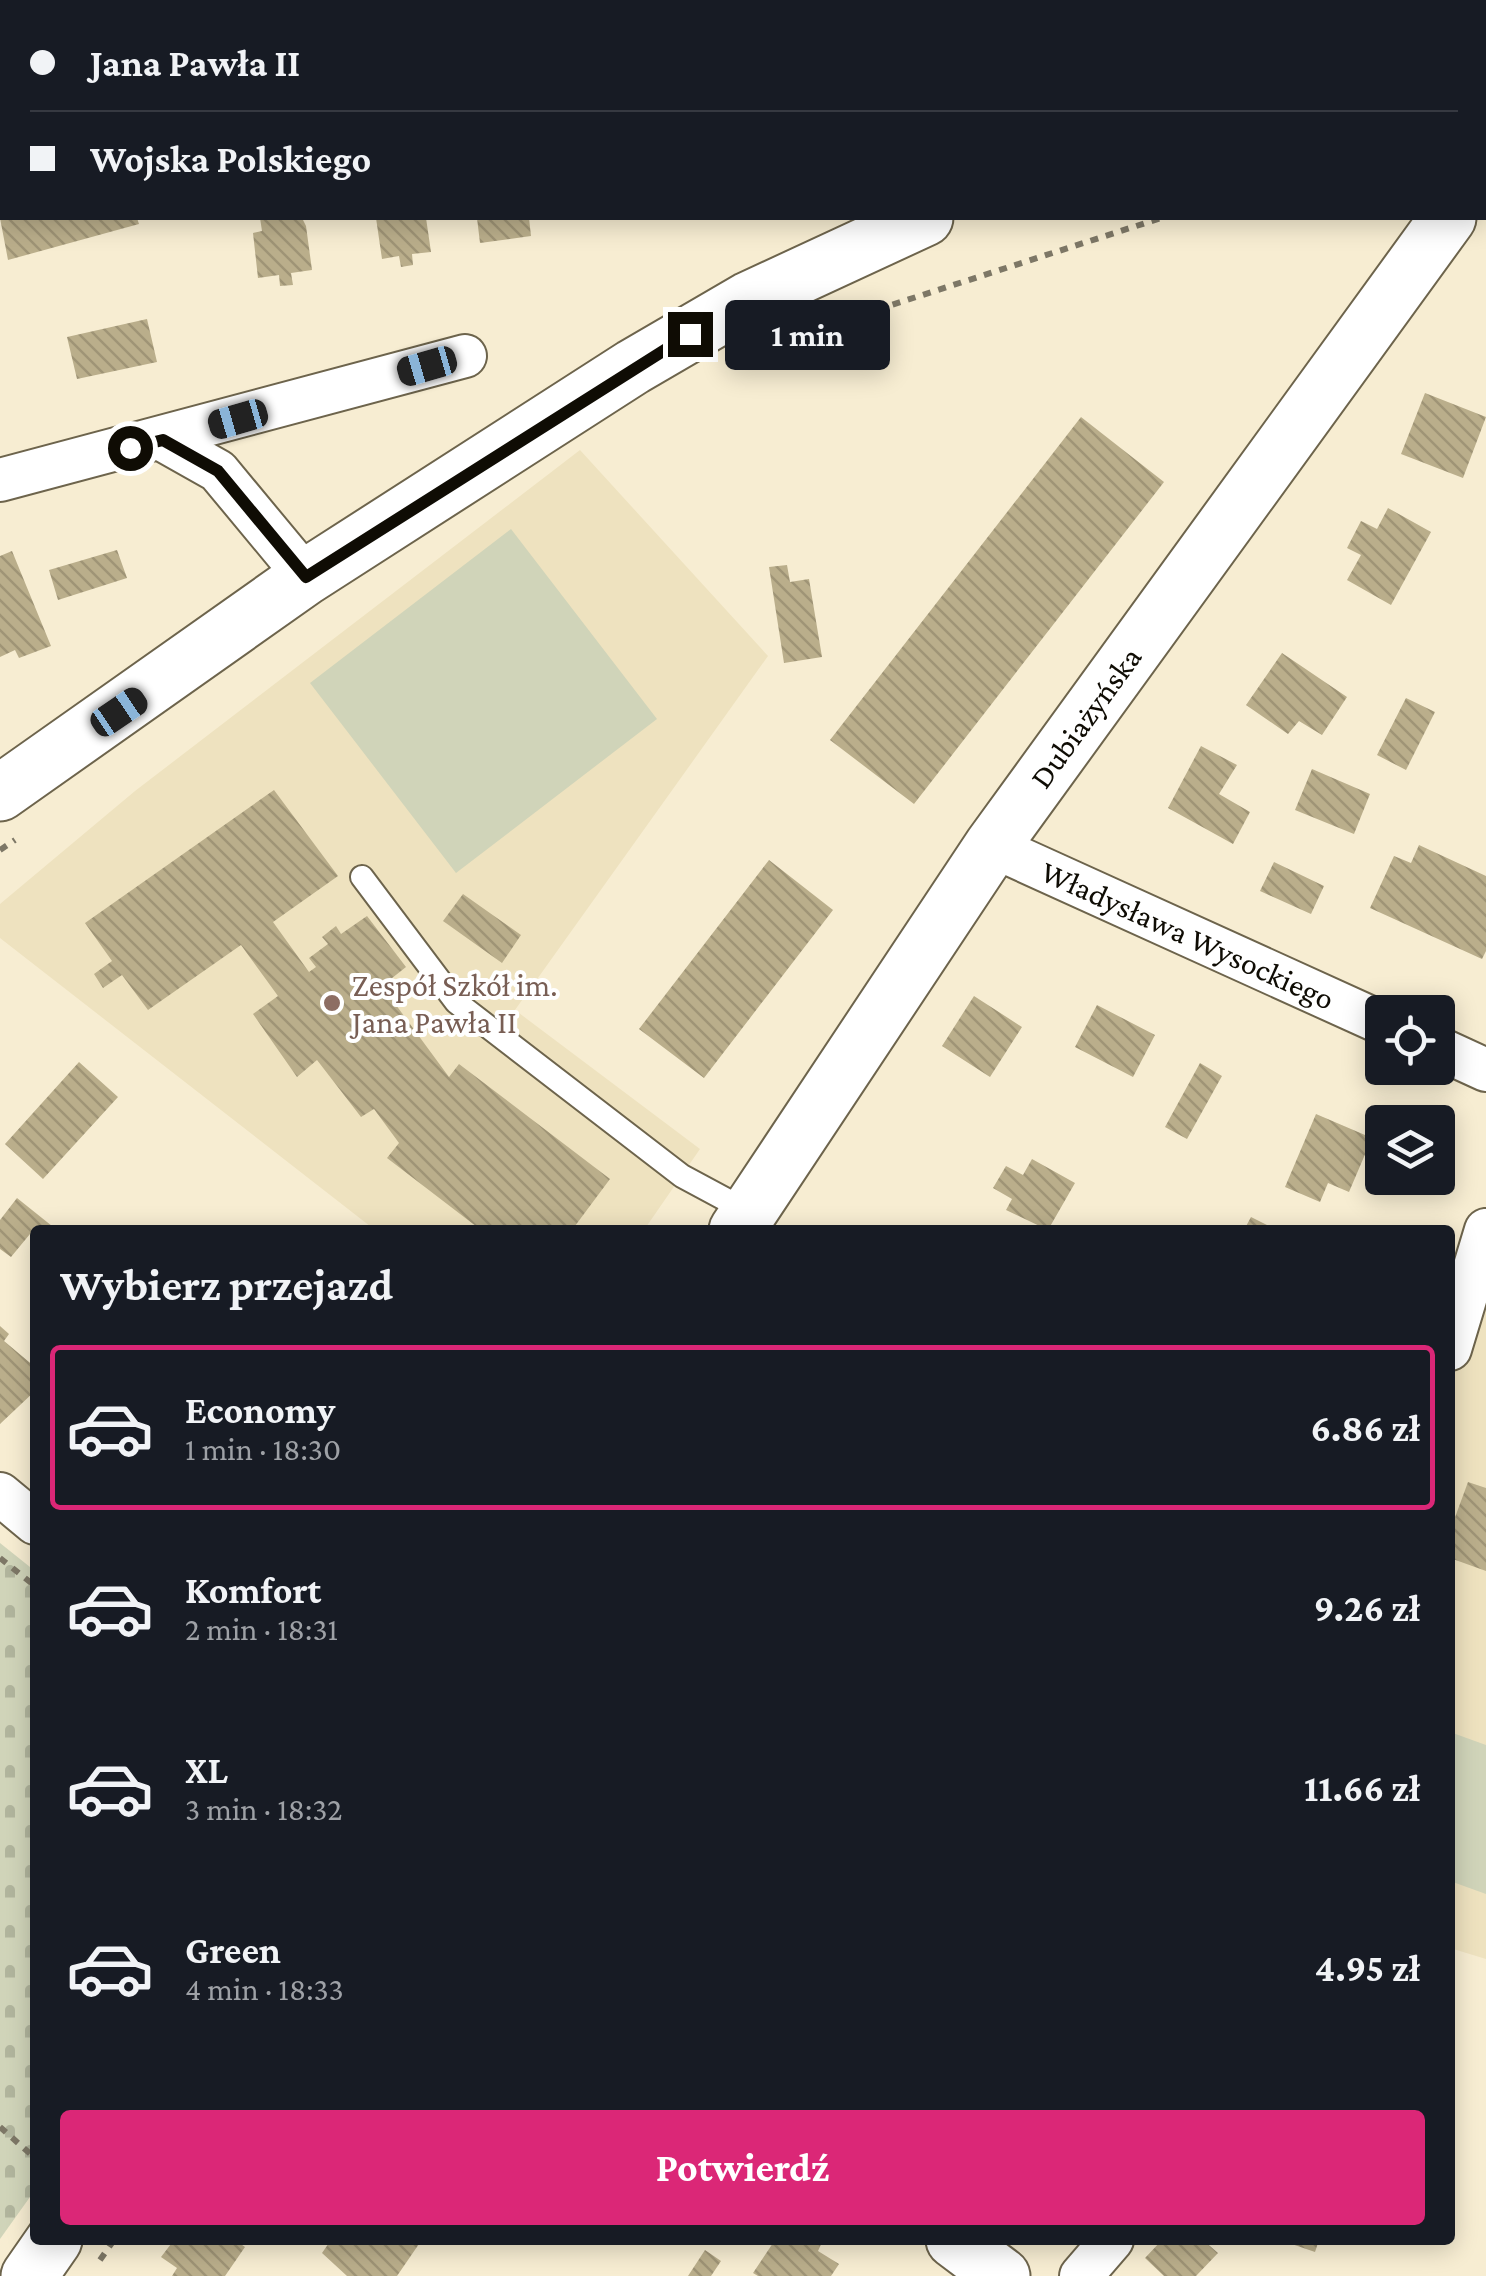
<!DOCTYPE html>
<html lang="pl">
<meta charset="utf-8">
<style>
:root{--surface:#171b24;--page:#242831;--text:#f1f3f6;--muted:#9ea1a6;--line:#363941;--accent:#db2777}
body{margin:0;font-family:"Crimson Pro",serif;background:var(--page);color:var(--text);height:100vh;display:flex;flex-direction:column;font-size:38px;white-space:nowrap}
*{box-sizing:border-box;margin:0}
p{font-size:32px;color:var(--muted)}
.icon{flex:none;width:55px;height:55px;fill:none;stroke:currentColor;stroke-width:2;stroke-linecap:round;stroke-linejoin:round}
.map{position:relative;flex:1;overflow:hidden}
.details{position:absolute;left:30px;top:1225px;width:1425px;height:1020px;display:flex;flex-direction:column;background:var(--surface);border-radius:10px;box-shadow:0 5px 25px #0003}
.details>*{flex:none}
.top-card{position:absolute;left:0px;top:0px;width:1488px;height:220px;box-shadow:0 5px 25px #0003;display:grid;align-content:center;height:220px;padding:0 30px;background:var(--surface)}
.tools{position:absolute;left:1365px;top:995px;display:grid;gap:20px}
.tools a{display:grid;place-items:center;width:90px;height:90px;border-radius:10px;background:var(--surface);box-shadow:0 5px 25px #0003;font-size:50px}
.end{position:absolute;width:45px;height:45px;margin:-22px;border:12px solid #0f0c04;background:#fff;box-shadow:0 0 0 5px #fff}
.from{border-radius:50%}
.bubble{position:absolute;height:70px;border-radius:10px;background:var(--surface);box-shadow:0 5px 25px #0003;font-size:32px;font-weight:700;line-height:70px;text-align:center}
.car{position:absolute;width:30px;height:60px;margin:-30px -15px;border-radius:12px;box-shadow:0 0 8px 2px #0007;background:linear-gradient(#222 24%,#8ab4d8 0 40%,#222 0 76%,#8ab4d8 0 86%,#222 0)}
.top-card b{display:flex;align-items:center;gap:35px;height:95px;font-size:38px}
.top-card b+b{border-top:2px solid var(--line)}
.top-card i{width:25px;height:25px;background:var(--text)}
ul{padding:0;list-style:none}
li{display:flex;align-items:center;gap:30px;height:165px;margin:0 20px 15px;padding:0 10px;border:5px solid transparent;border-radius:10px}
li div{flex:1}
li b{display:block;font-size:38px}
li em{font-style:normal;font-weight:700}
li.on{border-color:var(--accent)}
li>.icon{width:90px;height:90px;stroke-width:1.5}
h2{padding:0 30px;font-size:45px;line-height:120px}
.primary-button{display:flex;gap:20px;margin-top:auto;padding:20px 30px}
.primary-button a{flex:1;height:115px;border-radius:10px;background:var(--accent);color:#fff;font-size:40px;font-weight:700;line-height:115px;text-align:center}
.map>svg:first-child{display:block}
.built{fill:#eee2bf}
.cemetery{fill:url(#cemetery-stones)}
.green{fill:#d0d4b9}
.building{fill:url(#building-back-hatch)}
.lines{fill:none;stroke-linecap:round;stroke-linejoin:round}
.service-casing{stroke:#6d644c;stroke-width:26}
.minor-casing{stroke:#6d644c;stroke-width:46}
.tertiary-casing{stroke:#6d644c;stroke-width:59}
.secondary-casing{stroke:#6d644c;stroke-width:59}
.path{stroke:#7d7766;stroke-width:6;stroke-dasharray:8 8;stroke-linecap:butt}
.service{stroke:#fff;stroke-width:22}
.minor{stroke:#fff;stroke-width:42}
.tertiary{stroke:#fff;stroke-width:55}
.secondary{stroke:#fff;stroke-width:55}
.route{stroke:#0f0c04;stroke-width:12}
.education-dot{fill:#8d6e63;stroke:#fff;stroke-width:4}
.labels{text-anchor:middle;stroke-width:8;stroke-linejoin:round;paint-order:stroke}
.street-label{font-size:32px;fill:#0f0c04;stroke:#fff}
.education-label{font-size:32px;fill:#785e54;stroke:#fff;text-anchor:start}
</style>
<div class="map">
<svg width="1486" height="2276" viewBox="0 0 1486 2276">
<defs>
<pattern id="cemetery-stones" width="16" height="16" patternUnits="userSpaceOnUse" patternTransform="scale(2.5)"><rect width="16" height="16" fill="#d0d4b9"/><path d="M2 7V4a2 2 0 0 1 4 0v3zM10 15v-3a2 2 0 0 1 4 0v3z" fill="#b1b59d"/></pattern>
<pattern id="building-back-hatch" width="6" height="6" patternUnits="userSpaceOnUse" patternTransform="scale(2.5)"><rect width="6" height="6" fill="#baae8b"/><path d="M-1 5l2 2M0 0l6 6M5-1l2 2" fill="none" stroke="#9f9476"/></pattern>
</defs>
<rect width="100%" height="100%" fill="#f7edd2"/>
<path class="built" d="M580 450 768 656 515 1010 700 1149 644 1230H375L0 938V904L135 791Z
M1486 1269V1959L1450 1948V1385Z"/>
<path class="cemetery" d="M0 1543 35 1571V2190L0 2239Z"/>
<path class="green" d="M511 529 657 719 456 873 310 683Z
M1450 1732 1486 1745V1894L1450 1881Z"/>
<path class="building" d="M0 218H137L139 224 8 260Z
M260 218H302L306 226 312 270 291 273 293 285 280 286 279 275 258 278 253 233 262 231Z
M376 218H426L431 252 412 254 413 265 401 267 399 256 382 259Z
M477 218H529L531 236 480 243Z
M147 319 157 362 77 379 67 337Z
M1425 393 1486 417 1463 478 1401 454Z
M1081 417 1164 482 914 804 830 740Z
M1388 508 1431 532 1391 605 1347 580 1361 555 1347 548 1361 521 1377 529Z
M117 550 127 578 58 600 49 570Z
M12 551 51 646 19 658 15 650 0 657V556Z
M787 565 790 582 809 579 822 657 784 663 769 567Z
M1282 653 1347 697 1322 735 1299 721 1288 734 1246 705Z
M1406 698 1435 712 1406 770 1377 755Z
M1201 746 1237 765 1219 794 1250 812 1233 844 1168 808Z
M1312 769 1370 794 1354 834 1295 810Z
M274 790 338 876 273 922 309 972 316 967 309 958 328 944 322 937 336 926 341 934 367 916 406 967 382 986 449 1077 459 1064 610 1179 572 1230H481L387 1158 399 1143 374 1109 361 1117 317 1060 297 1077 253 1014 278 996 241 945 148 1010 122 975 103 988 94 974 112 961 85 923Z
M1419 845 1486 876V951L1482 959 1370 908 1394 856 1411 863Z
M769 860 833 910 704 1078 639 1029Z
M1274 862 1324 886 1311 914 1260 891Z
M463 894 521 935 502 963 443 921Z
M974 996 1022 1027 990 1077 942 1046Z
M1097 1005 1155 1035 1133 1077 1075 1047Z
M79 1062 118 1097 43 1179 5 1144Z
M1200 1063 1222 1076 1187 1139 1165 1127Z
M1316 1114 1372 1138 1349 1192 1328 1183 1320 1202 1285 1187Z
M1032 1159 1075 1183 1048 1230 1006 1210 1012 1199 993 1188 1006 1166 1023 1175Z
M17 1198 57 1230H35V1238L30 1234 11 1257 0 1249V1220Z
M1251 1217 1277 1230H1244Z
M0 1326 9 1334 4 1341 35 1367V1391L0 1424Z
M1468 1482 1486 1488V1571L1450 1558V1531Z
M174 2240H235L245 2247 225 2276H172L177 2268 161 2257Z
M331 2240H419L421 2241 397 2276H347L322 2253Z
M775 2240H823L818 2251 839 2264 831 2276H758L753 2273Z
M1162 2240H1203L1218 2253 1196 2276H1164L1145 2258Z
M1280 2240H1319L1315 2252Z
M705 2250 721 2261 711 2276H688Z"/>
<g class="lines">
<g class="service-casing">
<path id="service" d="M362 877 456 1002 682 1176 749 1212"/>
</g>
<g class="minor-casing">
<g id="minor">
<path d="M163 440 218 471 306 577"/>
<path d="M0 480 465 356"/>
<path id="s1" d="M992 846 1382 1023"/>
<path d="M1438 1048 1486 1070"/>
<path d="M1450 1349 1486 1230"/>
<path d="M0 1494 35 1523"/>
<path d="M1081 2276 1112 2240"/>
</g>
</g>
<g class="tertiary-casing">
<g id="tertiary">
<path d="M1074 0 1076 2"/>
<path d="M1207 0 1208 2"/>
<path d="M1325 0 1336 2"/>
<path d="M1485 180 1486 179"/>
<path id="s2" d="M737 1230 992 846 1448 218"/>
<path d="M954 2240 1002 2276"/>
<path d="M29 2276 54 2240"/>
</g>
</g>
<g class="secondary-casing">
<path id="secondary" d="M1485 41 1486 40
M0 793 306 577 633 367 748 300 925 218"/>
</g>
<path class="path" d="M1485 112 1486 111
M786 339 1161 218
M0 850 15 840
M0 1558 35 1586
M0 2127 35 2158
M100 2260 114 2240"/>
<use href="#service" class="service"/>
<use href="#minor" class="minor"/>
<use href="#tertiary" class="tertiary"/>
<use href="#secondary" class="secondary"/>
</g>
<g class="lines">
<path class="route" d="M130 448 163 440 218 471 306 577 690 334"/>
</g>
<circle class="education-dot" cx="332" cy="1003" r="10"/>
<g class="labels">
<g class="street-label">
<text dy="11" stroke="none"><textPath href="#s2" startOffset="620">Dubiażyńska</textPath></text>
<text dy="11" stroke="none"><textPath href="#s1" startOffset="215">Władysława Wysockiego</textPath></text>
</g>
<g class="education-label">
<text x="352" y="996">Zespół Szkół im.<tspan x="352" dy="37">Jana Pawła II</tspan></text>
</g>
</g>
</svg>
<div class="tools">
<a><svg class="icon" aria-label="locate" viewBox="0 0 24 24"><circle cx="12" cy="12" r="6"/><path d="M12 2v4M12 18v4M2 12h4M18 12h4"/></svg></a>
<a><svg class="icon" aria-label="layers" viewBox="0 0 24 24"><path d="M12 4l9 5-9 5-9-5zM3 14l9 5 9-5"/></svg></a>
</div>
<i class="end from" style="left:130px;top:448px"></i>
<i class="end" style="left:690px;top:334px"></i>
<div class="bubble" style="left:725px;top:300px;width:165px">1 min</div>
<i class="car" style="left:427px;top:366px;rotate:254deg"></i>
<i class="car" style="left:238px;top:419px;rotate:254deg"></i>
<i class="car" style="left:119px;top:712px;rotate:56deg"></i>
<div class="top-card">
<b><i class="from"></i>Jana Pawła II</b>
<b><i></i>Wojska Polskiego</b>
</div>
<section class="details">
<h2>Wybierz przejazd</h2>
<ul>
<li class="on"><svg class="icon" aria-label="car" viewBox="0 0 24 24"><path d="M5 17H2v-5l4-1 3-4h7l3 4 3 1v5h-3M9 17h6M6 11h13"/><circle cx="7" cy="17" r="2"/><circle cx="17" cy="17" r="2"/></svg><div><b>Economy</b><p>1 min · 18:30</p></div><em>6.86 zł</em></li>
<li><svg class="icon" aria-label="car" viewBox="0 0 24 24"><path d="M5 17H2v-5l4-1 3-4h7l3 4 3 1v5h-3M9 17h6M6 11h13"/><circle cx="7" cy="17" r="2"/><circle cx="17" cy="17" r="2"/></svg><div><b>Komfort</b><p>2 min · 18:31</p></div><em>9.26 zł</em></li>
<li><svg class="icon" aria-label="car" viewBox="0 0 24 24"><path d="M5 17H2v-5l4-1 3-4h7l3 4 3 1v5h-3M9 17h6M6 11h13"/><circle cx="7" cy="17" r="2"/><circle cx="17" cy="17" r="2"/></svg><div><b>XL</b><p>3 min · 18:32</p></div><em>11.66 zł</em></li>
<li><svg class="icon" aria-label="car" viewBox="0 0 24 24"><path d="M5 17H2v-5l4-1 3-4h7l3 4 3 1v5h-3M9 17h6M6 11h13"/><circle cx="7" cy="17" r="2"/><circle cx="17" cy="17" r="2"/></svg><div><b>Green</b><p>4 min · 18:33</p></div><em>4.95 zł</em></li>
</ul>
<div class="primary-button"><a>Potwierdź</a></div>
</section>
</div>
